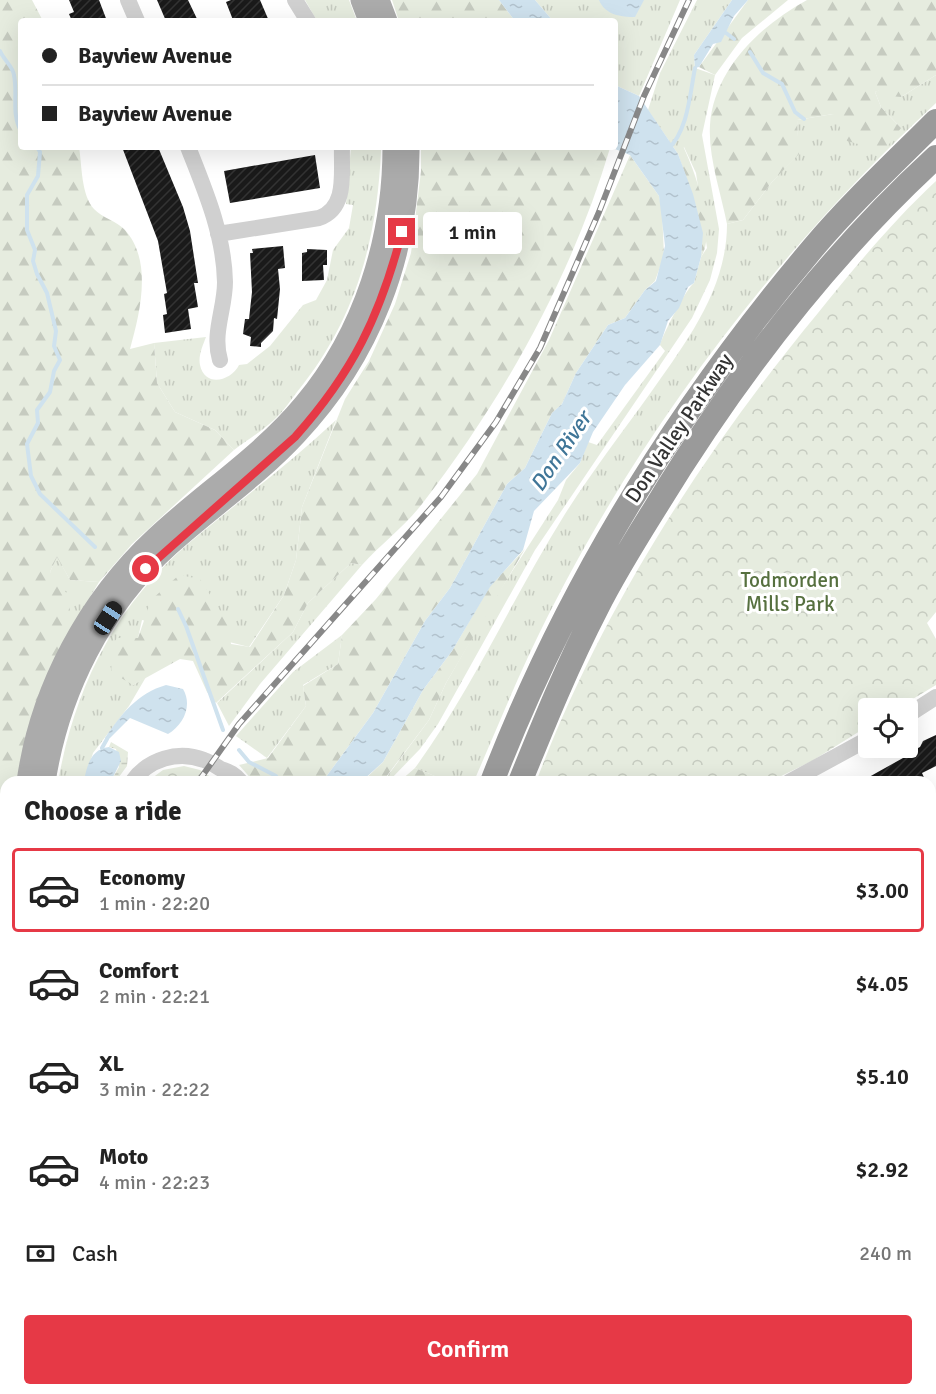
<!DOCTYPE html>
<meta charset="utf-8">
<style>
:root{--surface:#fff;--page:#f2f2f2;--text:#222;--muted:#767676;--line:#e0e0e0;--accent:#e63946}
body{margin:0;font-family:Signika,sans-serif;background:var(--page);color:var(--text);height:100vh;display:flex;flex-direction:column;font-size:22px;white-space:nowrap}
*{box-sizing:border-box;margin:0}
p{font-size:20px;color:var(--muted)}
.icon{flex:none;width:33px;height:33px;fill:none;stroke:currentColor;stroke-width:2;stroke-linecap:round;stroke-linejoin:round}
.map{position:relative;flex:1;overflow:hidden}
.sheet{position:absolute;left:0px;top:776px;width:936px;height:620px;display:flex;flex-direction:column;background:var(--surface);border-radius:18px 18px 0 0;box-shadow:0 6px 24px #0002}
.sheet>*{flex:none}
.top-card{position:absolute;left:18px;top:18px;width:600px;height:132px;border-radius:6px;box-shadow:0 6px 24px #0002;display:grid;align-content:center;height:132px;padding:0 24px;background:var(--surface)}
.buttons{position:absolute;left:858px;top:698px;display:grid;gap:12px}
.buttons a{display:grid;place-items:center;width:60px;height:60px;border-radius:6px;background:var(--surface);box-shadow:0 6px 24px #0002;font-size:30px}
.end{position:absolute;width:27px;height:27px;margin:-14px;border:8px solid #e63946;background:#fff;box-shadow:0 0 0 3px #fff}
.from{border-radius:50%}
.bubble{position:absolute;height:42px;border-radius:6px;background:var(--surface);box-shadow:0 6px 24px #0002;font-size:20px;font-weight:600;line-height:42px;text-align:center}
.car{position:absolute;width:18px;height:36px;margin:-18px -9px;border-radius:8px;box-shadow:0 0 4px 2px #0007;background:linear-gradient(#222 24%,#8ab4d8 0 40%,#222 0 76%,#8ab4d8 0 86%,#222 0)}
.top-card b{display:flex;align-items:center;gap:21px;height:57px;font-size:22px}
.top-card b+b{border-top:2px solid var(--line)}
.top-card i{width:15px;height:15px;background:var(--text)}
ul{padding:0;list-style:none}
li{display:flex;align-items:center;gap:18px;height:84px;margin:0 12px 9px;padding:0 12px;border:3px solid transparent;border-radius:6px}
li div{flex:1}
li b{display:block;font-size:22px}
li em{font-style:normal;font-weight:600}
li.active{border-color:var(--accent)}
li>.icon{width:54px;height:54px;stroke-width:1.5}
h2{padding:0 24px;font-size:27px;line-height:72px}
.pay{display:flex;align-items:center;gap:15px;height:66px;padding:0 24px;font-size:22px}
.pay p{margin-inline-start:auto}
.action{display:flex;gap:12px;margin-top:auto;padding:12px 24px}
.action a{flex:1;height:69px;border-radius:6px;background:var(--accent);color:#fff;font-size:24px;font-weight:600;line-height:69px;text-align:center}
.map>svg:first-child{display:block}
.grass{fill:url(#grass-tufts)}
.forest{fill:url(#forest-firs)}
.wetland{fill:url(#wetland-marsh)}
.park{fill:url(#park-crowns)}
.water{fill:url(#water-ripples)}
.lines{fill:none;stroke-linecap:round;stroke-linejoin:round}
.stream{stroke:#cfe2ee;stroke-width:4}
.building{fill:url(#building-hatch)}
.minor{stroke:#d0d0d0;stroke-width:16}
.major{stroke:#ababab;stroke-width:21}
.highway{stroke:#9a9a9a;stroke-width:24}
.rail-casing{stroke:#888;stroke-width:6}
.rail{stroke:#fff;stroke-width:4;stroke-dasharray:11;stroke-linecap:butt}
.route{stroke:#e63946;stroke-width:8}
.labels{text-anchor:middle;stroke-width:6;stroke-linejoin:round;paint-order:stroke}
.street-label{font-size:21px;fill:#333;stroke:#fff}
.park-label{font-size:21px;fill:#56703f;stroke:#fff}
.water-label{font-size:22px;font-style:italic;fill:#3f7597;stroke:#fff}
</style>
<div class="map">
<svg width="936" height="1394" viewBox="0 0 936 1394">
<defs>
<pattern id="grass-tufts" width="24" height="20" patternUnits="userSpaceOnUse" patternTransform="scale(1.5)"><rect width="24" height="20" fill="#e6ecdf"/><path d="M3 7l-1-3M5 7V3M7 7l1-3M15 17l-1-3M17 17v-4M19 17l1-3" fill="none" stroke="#c6cbc0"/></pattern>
<pattern id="forest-firs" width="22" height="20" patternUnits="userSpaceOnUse" patternTransform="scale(1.5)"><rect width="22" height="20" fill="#e6ecdf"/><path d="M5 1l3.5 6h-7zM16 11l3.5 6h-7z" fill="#c6cbc0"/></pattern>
<pattern id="wetland-marsh" width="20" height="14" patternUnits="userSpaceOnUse" patternTransform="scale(1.5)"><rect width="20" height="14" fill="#e6ecdf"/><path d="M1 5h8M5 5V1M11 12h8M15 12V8" fill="none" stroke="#c6cbc0"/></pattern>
<pattern id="park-crowns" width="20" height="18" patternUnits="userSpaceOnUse" patternTransform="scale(1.5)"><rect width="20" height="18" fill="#e6ecdf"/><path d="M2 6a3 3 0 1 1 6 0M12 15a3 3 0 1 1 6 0" fill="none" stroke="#c6cbc0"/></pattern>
<pattern id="water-ripples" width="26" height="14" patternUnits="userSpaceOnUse" patternTransform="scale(1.5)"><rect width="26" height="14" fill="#cfe2ee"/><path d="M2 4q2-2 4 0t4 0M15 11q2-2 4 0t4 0" fill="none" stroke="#b2c2cd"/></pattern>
<pattern id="building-hatch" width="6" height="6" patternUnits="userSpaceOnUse" patternTransform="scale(1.5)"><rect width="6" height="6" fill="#1a1a1a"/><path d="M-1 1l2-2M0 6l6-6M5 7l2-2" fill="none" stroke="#333"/></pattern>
</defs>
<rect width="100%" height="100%" fill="#fff"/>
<path class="grass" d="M305 0H349L357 21H317Z
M535 0H680L639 96 615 85V21H553Z
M697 0H732L694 55 695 68 715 75 702 135 719 229 717 253 710 280 692 318 535 550 438 724 420 749 389 781 383 782 429 720 446 683 495 598 558 500 566 480 580 463 588 442 597 445 665 351 660 345C662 336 687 287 694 283L701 257 707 248 696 173 684 147 678 154 648 110 660 73Z
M936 75V103C768 259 626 448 528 657 509 698 492 740 474 781H447L415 768C473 688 513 597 565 514 591 473 621 434 649 395 685 344 727 290 727 224L743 220 772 182 798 154 797 120 833 114 901 128 881 107 875 92 883 88 901 97Z
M351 147H381V151C377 241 355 321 297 392 290 401 283 412 274 420 262 431 247 440 234 450L215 430 175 412 157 383 154 343 206 337C203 345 198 356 200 365 205 388 231 381 239 365L247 364 270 346 303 305 316 300 327 280 333 250 349 228 353 205 346 204Z
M336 420 302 507 296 560 284 595 249 647 142 620 138 638H117L133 685 146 677 129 706 93 753 84 781 58 782C75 687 115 606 189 543 238 502 289 464 336 420Z
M57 556 70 580 99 582 72 627 50 572Z
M351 563 362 565 260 684 229 726 217 703 293 632 308 603Z
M342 635 338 664 303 685 306 706 267 758 236 736 293 672Z
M0 1265H6V1344L0 1338Z
M32 1389H81L80 1394H33Z"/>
<path class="forest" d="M0 0H32L43 21H21V147H79C82 165 81 195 94 209 102 218 117 221 125 230 153 261 140 313 130 349L154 343 157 383 175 412 215 430 234 450 132 544 99 582 70 580 57 557 50 572 68 595 72 627 34 709 17 781 6 782V1265L0 1264V976L6 968 0 925Z
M392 0H499L515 21H399Z
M748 0H788L742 38 715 75 699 67Z
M807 0H936V75L901 97 890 96 883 89 875 92 881 107 901 128 884 151 847 141 833 114 797 120 799 154 772 182 743 220 727 224C721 193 708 157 710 125 714 69 761 25 807 0Z
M683 146C695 171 717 232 701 257 704 218 690 190 678 154Z
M421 147 610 148C572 276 504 398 422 504 405 526 381 544 362 565L351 563 308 603 293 632 216 703 207 692 193 661 180 659 133 685 111 672 113 644 117 638H138L151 600 179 575 200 579 229 625 231 644 250 647 284 595 296 560 302 507 345 399 369 361 395 304 411 253 421 171Z
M630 155 659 196 662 210 664 256 655 281 645 290 625 318 608 325 576 373 562 404 552 413 525 468 507 484 450 588 425 621 373 713 323 781H253L239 765 268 758 306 706 303 686 338 664 342 635 376 599 477 474 549 340Z
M525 549 446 683 429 720 383 781 362 782 383 762 423 690 452 651 490 586Z
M415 768 447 781H400Z
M0 1338 6 1344V1389H32L33 1394H0Z"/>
<path class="wetland" d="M111 742 128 752 127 766 116 781H111L119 767 116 749 109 747Z"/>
<path class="park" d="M936 181V612L927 623 936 639V685L898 708H868V726L812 761 771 781 536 782C600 612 703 452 818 313 855 267 892 222 936 181Z
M184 766 200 770 217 781H148L163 770Z
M936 837V991L930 994V839Z
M141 1389H329L328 1394H140Z
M414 1389H822L823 1394H413Z"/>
<path class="water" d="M499 0H535L553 21H515Z
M599 0H644L635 17C621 17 605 15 599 0Z
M732 0H748L734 16 721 42 713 44 699 67 695 68 694 55Z
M615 85 639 96 678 154 693 194 703 233 701 257 694 283 688 287 679 308 668 321 660 345 625 385 593 432 580 463 534 511 523 550 490 587 452 651 423 690 383 762 362 781H323L373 713 425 621 450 588 507 484 525 468 552 413 562 404 576 373 608 325 625 318 645 290 656 281 665 246 659 196 630 155 610 147H615Z
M166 685 183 689C193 706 183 725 168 734L130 718 109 739 105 738C121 714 138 693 166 685Z
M109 747 119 752 121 761 111 781H84C87 765 91 749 109 747Z"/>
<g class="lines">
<path class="stream" d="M726 33 734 39
M0 51C4 60 13 67 14 75 18 94 11 114 21 131
M750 52 763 73 782 84 795 112 804 119
M37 147 40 152 38 176 27 195V230L35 250 33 261 37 274 47 293 56 331 54 346 60 360 54 371 50 392 37 410 38 423 27 444 31 476 40 494 95 547
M668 149C688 131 690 93 695 68
M178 609 186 626 223 730
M102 748 107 739
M239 750 249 762 276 776 278 782"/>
</g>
<path class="building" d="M69 0H99L107 21H72L69 14 74 12Z
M157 0H188L198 21H166Z
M231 0H260L269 21 233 20 226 2Z
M122 147H158L183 207 190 231 198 283H194L198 307 188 309 191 329 165 333 163 315 167 314 164 294 167 293 158 241Z
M315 155 320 188 230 203 224 171Z
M283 246 285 268 278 269 280 289 277 319 274 318 273 331 261 343V347L250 346 251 337 243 334 245 319H249L252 292 250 253H253L252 249Z
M307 249 327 250V265H323L324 280 302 281V253L307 252Z
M936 735V766L922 773 926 782H860L903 758 902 756 920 747 923 741Z"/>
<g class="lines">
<path class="minor" d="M128 0 137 21
M295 0 308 21
M188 147C205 190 224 234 225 282 225 309 212 333 220 360
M218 234 319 218C348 208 341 172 342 147
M908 715 936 697
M132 782C148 759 178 750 204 760 210 762 216 766 221 769 230 772 234 774 241 782
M789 782 868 739
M930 1085 936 1081
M731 1389 734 1394
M892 1389 897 1394"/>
<path class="major" d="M361 0 369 21
M379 0 387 21
M27 782C40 689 88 600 156 537 204 492 262 455 304 404 364 332 393 239 393 147
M45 782C59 692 102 606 170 545 211 508 258 476 296 435 370 357 410 255 409 147
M128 1394V1389"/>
<path class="highway" d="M492 782C568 585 677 409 813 248 851 203 894 163 936 121
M520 782C544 723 568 664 597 608 614 574 634 542 654 510 732 382 825 259 936 157
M346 1394 347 1389
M373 1394 374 1389"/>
<g class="rail-casing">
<path id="rail" d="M198 782 239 724 441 497 496 422 540 348 599 212 644 96 689 0
M187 1394 188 1389"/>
</g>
<use href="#rail" class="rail"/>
</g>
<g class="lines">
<path class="route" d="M146 569 295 437C353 372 380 316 402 232"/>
</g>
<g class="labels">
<g class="street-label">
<text transform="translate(679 428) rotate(-56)" y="7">Don Valley Parkway</text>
</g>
<g class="park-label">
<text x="790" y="587">Todmorden<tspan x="790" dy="24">Mills Park</tspan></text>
</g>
<g class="water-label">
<text transform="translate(560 451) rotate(-56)" y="8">Don River</text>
</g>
</g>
</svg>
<div class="buttons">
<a><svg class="icon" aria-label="locate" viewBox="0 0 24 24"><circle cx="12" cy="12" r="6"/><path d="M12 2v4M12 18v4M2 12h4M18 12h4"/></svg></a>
</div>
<i class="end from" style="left:146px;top:569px"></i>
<i class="end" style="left:402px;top:232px"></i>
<div class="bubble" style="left:423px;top:212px;width:99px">1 min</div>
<i class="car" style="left:108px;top:618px;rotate:33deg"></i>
<div class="top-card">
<b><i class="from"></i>Bayview Avenue</b>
<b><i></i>Bayview Avenue</b>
</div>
<section class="sheet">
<h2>Choose a ride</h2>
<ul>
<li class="active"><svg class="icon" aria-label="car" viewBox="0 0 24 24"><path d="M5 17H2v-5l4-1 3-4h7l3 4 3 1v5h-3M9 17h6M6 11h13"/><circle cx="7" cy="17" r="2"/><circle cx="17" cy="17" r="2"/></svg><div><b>Economy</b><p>1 min · 22:20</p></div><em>$3.00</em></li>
<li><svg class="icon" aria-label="car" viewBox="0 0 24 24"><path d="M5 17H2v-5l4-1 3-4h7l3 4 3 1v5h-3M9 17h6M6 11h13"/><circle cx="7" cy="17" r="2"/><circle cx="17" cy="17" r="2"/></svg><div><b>Comfort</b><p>2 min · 22:21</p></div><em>$4.05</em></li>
<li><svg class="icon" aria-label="car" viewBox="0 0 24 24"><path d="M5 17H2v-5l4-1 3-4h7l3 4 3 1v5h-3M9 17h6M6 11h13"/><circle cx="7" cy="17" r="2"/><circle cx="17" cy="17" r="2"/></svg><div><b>XL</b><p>3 min · 22:22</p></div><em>$5.10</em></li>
<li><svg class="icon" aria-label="car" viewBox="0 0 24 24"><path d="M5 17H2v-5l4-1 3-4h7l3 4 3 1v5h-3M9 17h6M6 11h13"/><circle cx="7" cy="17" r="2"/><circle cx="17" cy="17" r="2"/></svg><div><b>Moto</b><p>4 min · 22:23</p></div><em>$2.92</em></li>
</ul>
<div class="pay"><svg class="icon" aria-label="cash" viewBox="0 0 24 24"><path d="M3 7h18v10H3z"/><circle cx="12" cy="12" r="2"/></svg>Cash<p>240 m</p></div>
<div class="action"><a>Confirm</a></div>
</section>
</div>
